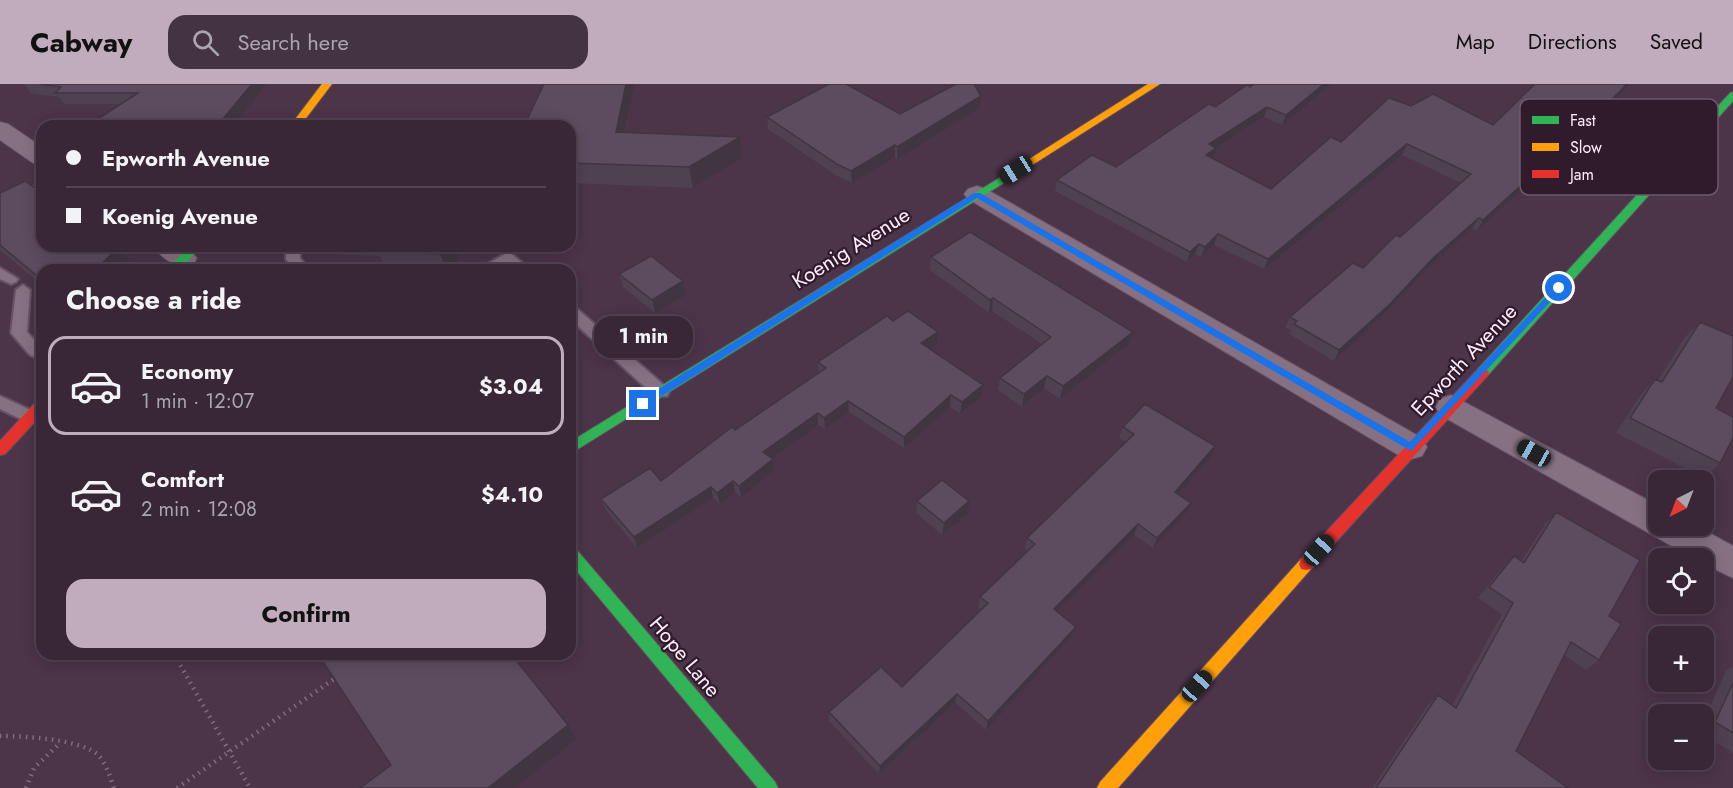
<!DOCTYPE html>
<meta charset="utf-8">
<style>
:root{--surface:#392737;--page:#443342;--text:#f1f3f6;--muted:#aba5ad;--line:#534452;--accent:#c0acbc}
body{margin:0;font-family:Jost,sans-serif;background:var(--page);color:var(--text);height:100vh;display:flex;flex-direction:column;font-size:22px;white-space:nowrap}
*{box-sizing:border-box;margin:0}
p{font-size:20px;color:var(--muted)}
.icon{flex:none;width:33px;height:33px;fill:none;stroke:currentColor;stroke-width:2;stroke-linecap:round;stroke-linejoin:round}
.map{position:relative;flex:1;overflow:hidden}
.panel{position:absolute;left:36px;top:180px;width:540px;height:396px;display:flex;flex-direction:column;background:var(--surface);border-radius:18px;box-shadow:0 3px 15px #0003,0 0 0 2px var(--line)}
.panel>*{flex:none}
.top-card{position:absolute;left:36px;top:36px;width:540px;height:132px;border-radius:18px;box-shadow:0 3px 15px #0003,0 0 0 2px var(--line);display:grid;align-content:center;height:132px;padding:0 30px;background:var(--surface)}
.needle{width:39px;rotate:222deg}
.controls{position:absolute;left:1648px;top:386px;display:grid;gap:12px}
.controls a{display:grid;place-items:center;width:66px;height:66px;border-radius:12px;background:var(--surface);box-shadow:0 3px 15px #0003,0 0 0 2px var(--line);font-size:30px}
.end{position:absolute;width:27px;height:27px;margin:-14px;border:8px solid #1a73e8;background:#fff;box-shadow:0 0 0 3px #fff}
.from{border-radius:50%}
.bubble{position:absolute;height:42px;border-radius:18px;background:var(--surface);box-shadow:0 3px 15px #0003,0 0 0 2px var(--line);font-size:20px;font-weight:700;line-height:42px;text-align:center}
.car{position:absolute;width:18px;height:36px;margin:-18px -9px;border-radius:8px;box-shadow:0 0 4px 2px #0007;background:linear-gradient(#222 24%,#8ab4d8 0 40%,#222 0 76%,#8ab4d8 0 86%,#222 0)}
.top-card b{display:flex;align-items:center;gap:21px;height:57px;font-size:22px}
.top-card b+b{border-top:2px solid var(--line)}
.top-card i{width:15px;height:15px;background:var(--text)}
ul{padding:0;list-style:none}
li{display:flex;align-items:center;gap:18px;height:99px;margin:0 12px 9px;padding:0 18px;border:3px solid transparent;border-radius:18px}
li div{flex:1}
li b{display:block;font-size:22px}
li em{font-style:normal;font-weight:700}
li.current{border-color:var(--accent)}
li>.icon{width:54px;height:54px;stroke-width:1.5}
h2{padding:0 30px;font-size:27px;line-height:72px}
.cta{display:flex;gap:12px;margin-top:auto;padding:12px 30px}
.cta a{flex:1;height:69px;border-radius:18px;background:var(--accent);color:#111;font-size:24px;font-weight:700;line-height:69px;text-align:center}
header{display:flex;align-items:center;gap:36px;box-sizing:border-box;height:84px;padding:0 30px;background:var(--accent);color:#111}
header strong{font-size:28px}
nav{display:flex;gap:33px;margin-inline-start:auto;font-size:21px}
.search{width:420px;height:54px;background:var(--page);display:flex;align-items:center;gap:15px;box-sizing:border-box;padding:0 21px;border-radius:18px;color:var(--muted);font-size:22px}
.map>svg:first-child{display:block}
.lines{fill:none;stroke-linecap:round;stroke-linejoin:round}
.lane-casing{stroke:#655263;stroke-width:4}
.street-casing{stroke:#655263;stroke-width:2}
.fast-casing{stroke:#655263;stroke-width:2}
.slow-casing{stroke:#655263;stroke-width:2}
.jam-casing{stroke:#655263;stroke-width:2}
.path{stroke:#7f6d7c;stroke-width:4.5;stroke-dasharray:1.5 5;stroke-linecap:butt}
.lane{fill:#867182;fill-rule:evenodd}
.street{fill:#867182;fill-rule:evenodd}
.fast{fill:#30b455;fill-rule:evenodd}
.slow{fill:#ff9f0a;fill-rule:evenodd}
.jam{fill:#e5322d;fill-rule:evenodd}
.wall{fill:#504152}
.shaded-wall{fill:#413542}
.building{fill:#5d4c5f;stroke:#413542;stroke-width:1.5}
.route{fill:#1a73e8}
.labels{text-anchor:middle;stroke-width:4.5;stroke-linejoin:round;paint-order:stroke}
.street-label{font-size:21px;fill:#feecfa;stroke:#301b2d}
.key{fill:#301b2d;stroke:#6e5a6a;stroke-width:1.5}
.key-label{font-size:16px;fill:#feecfa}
</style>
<header>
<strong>Cabway</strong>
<div class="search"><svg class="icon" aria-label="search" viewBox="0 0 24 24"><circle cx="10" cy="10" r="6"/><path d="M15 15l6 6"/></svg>Search here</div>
<nav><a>Map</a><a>Directions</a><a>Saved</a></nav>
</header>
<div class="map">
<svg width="1733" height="704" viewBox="0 0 1733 704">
<rect width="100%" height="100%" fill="#4c3449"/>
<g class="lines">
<g class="lane-casing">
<path id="lane" d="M42 99V108L0 127V118Z
M286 162H300V174L309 186H294L286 175Z
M509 168 531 186H515L508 179 495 186H476Z
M0 184 18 195 16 198 11 200 0 195Z
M23 201 30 206 27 248 42 264V276L30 271 11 249 16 206Z
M570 222 575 223 667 304 669 308 667 312H655L570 235Z
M0 312 37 329 39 333 37 337H25L0 325Z"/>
</g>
<g class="street-casing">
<path id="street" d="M0 38 8 40 42 63V81L33 79 0 56Z
M977 102 986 105 1422 354 1427 363 1422 372 1411 375 1400 372 968 115 964 110 968 105Z
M154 162H185L197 174 193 180C178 185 162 176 154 162Z
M1451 311 1659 422V441H1695L1733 462V494L1704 480V474H1693L1440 331 1436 323 1440 315Z"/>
</g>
<g class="fast-casing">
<path id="fast" d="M1733 8V17L1488 291H1478L1477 288 1478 285 1730 9Z
M1014 85 1019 88 1018 90 570 370V358Z
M189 162H201L180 186H167Z
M570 462 575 464 775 698 778 704H758L570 479Z"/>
</g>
<g class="slow-casing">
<path id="slow" d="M322 0H332L300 42H290Z
M1148 0H1160L1018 90 1014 91 1009 88Z
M1306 474 1311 475 1313 480 1311 485 1118 704H1097L1100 698 1301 475Z"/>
</g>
<g class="jam-casing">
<path id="jam" d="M1483 283 1489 288 1488 291 1311 485 1306 486 1301 485 1299 480 1301 475 1478 285Z
M42 316V330L5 370 0 371V357L37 317Z"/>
</g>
<path class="path" d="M174 570 250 704
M0 652C24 652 78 655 97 670 106 678 110 693 114 704
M26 704 34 684 59 660
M177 704 337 593"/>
<use href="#lane" class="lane"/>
<use href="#street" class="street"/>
<use href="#fast" class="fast"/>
<use href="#slow" class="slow"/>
<use href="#jam" class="jam"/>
</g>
<path class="wall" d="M24 0H267L233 42 121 20H64L59 13 31 9Z
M544 0H635L625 49 740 53 742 74 693 104 570 99V42Z
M1254 0H1332L1282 41 1264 33 1216 64 1212 75 1271 105 1341 58 1411 22 1493 41 1535 0H1629L1626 5 1590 40 1585 39 1554 76 1477 147 1472 144 1427 185 1384 230 1334 277 1289 250 1291 246 1285 243 1290 233 1363 184 1400 153 1461 99 1402 71 1264 185 1214 161 1201 173 1195 170 1187 178 1055 107 1057 96 1116 83 1215 23Z
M980 24 897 75 895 73 852 99 837 92 768 45 767 33 900 30Z
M0 109 119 163 133 181 42 186V201L0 166Z
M326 162H463L452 186H387L380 172 331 170Z
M931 173 1129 260 1060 315 1044 304 1022 323 998 306 1000 294 1042 260 992 227 989 229 930 186Z
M619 190 686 211 655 229 623 203Z
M893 237 937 260 930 265 983 301 982 312 960 330 950 323 904 364 849 328 825 345 818 341 771 374 774 386 741 413 735 408 720 420 713 414 637 464 605 425 601 415 661 397 819 289 818 278Z
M1700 238 1716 324 1720 379 1704 394 1616 349 1641 310 1655 295 1658 296 1685 253Z
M1123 343 1215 362 1211 373 1178 410 1186 429 1153 464 1134 451 1057 528 1076 543 1072 552 986 646 955 618 879 690 829 637V628L902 603 981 525 978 523 980 513 1028 467 1025 464 1027 454 1126 358 1119 354Z
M917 417 968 429 942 451 916 429Z
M1556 428 1609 532 1599 576 1586 586 1564 571 1516 667 1568 704H1372L1428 621 1438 611 1452 621 1502 530 1478 514 1503 483 1514 472 1521 477 1545 440Z
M1733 583V669L1704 651V636L1726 587Z"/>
<path class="shaded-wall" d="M252 0H267L233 42H217Z
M626 0H635L620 69 616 48Z
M1324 0H1332L1282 41 1286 31Z
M1627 0H1629L1626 5 1590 40 1597 30Z
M981 12 980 24 897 75V63Z
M1267 23 1264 33 1216 64 1213 74 1203 82 1209 60Z
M1592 28 1585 39 1554 76 1477 147 1483 136Z
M740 53 742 74 693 104 689 83Z
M1407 60 1402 71 1264 185 1268 175Z
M895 61V73L852 99 851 87Z
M1479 134 1472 144 1427 185 1384 230 1334 277 1339 266 1433 174Z
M1218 150 1214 161 1201 173 1205 163Z
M1199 160 1195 170 1187 178 1190 168Z
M444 162H463L452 186H447L440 170Z
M119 163 133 181 129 186H95Z
M683 197 686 211 655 229 652 216Z
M993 214 992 227 989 229 990 216Z
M938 248 937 260 921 271V259Z
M1133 248 1129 260 1060 315 1063 302Z
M1047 292 1044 304 1022 323 1024 310Z
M983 301 982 312 960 330 962 318Z
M951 311 950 323 904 364V353Z
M848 317 849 328 825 345 824 334Z
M818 329V341L765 379 763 368Z
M1215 362 1211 373 1170 419 1175 408Z
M773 375 774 386 741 413 739 402Z
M733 397 735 408 720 420 717 409Z
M711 403 713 414 637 464 634 453Z
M969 417 968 429 942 451 944 439Z
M1191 419 1186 429 1153 464 1157 454Z
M1138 440 1134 451 1051 534 1054 525Z
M1076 543 1072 552 986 646 988 637Z
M957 610 955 618 879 690 880 682Z
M568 641 576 655 515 704H488Z"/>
<path class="building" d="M39 0H252L217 42H87L138 9H55L61 3Z
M544 0H626L616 48 740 53 689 83 570 79V42H524Z
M829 0H846L900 30 956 0H974L981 12 897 63 895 61 851 87 837 80 767 33Z
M1254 0H1324L1286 31 1267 23 1209 60 1216 64 1206 71 1271 105 1331 53 1341 58 1389 14 1411 22 1433 10 1493 41 1535 0H1627L1597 30 1592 28 1561 65 1483 136 1479 134 1433 174 1390 220 1339 266 1294 240 1297 237 1290 233 1353 179 1363 184 1396 151 1400 153 1471 90 1407 60 1268 175 1218 150 1205 163 1199 160 1190 168 1057 96 1092 71 1116 83 1209 20 1215 23 1247 1 1250 3Z
M378 40 443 42H376Z
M25 97 42 109V162H118L119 163 95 186H42V196L0 161V109Z
M970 148 1133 248 1063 302 1047 292 1024 310 1000 294 1051 253 993 214 990 216 931 173Z
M381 162H444L440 170 378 167Z
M651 172 683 197 652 216 619 190Z
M908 227 938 248 921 259 983 301 962 318 951 311 904 353 848 317 824 334 818 329 763 368 773 375 739 402 733 397 717 409 711 403 634 453 601 415 650 384 661 397 732 343 735 346 826 284 818 278 887 232 893 237Z
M1700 238 1733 252V293L1716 324 1733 333V354L1720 379 1630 334 1655 295 1662 298Z
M1145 320 1215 362 1175 408 1191 419 1157 454 1138 440 1054 525 1076 543 988 637 957 610 880 682 829 628 881 583 902 603 988 519 980 513 1035 460 1027 454 1134 350 1123 343Z
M942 396 969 417 944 439 917 417Z
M1556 428 1640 476 1609 532 1621 540 1599 576 1571 558 1516 667 1568 704H1376L1438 611 1456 624 1513 519 1489 503 1514 472 1524 479Z
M318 570H511L568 641 488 704H360L391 681Z
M1733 599V649L1715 638Z"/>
<path class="route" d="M974 109H980L1410 358 1556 202 1563 204 1411 367 977 114 646 322H639V317Z"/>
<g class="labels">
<g class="street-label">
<text transform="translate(851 164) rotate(-32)" y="7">Koenig Avenue</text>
<text transform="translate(1464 276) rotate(-47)" y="7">Epworth Avenue</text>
<text transform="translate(685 573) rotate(50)" y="7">Hope Lane</text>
</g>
</g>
<rect x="1520" y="15" width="198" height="96" rx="9" class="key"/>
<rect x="1532" y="32" width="27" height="8" fill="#30b455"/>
<rect x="1532" y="59" width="27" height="8" fill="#ff9f0a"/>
<rect x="1532" y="86" width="27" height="8" fill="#e5322d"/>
<g class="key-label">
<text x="1570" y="42">Fast</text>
<text x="1570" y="69">Slow</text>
<text x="1570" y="96">Jam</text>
</g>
</svg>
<div class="controls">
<a><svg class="needle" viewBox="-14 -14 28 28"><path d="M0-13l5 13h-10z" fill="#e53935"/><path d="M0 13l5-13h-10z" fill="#aba5ad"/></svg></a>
<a><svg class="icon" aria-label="locate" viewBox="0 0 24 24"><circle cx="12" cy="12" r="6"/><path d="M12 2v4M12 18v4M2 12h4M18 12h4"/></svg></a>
<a>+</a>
<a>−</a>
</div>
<i class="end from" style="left:1559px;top:204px"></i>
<i class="end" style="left:643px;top:320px"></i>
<div class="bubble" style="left:594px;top:232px;width:99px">1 min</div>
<i class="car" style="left:1016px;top:86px;rotate:238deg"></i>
<i class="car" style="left:1534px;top:369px;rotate:299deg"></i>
<i class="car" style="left:1319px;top:466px;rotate:42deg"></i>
<i class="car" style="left:1197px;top:602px;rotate:42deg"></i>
<div class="top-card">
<b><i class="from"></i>Epworth Avenue</b>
<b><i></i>Koenig Avenue</b>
</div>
<section class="panel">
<h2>Choose a ride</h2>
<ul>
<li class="current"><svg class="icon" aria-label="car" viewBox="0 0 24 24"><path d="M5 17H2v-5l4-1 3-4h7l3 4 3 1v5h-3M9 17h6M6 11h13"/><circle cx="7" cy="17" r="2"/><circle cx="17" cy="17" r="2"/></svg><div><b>Economy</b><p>1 min · 12:07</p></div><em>$3.04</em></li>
<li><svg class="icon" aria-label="car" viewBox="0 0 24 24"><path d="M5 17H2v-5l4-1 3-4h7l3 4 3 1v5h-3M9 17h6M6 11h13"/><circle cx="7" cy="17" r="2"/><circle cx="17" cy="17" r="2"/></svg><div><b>Comfort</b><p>2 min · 12:08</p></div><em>$4.10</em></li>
</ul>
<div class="cta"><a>Confirm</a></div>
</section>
</div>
